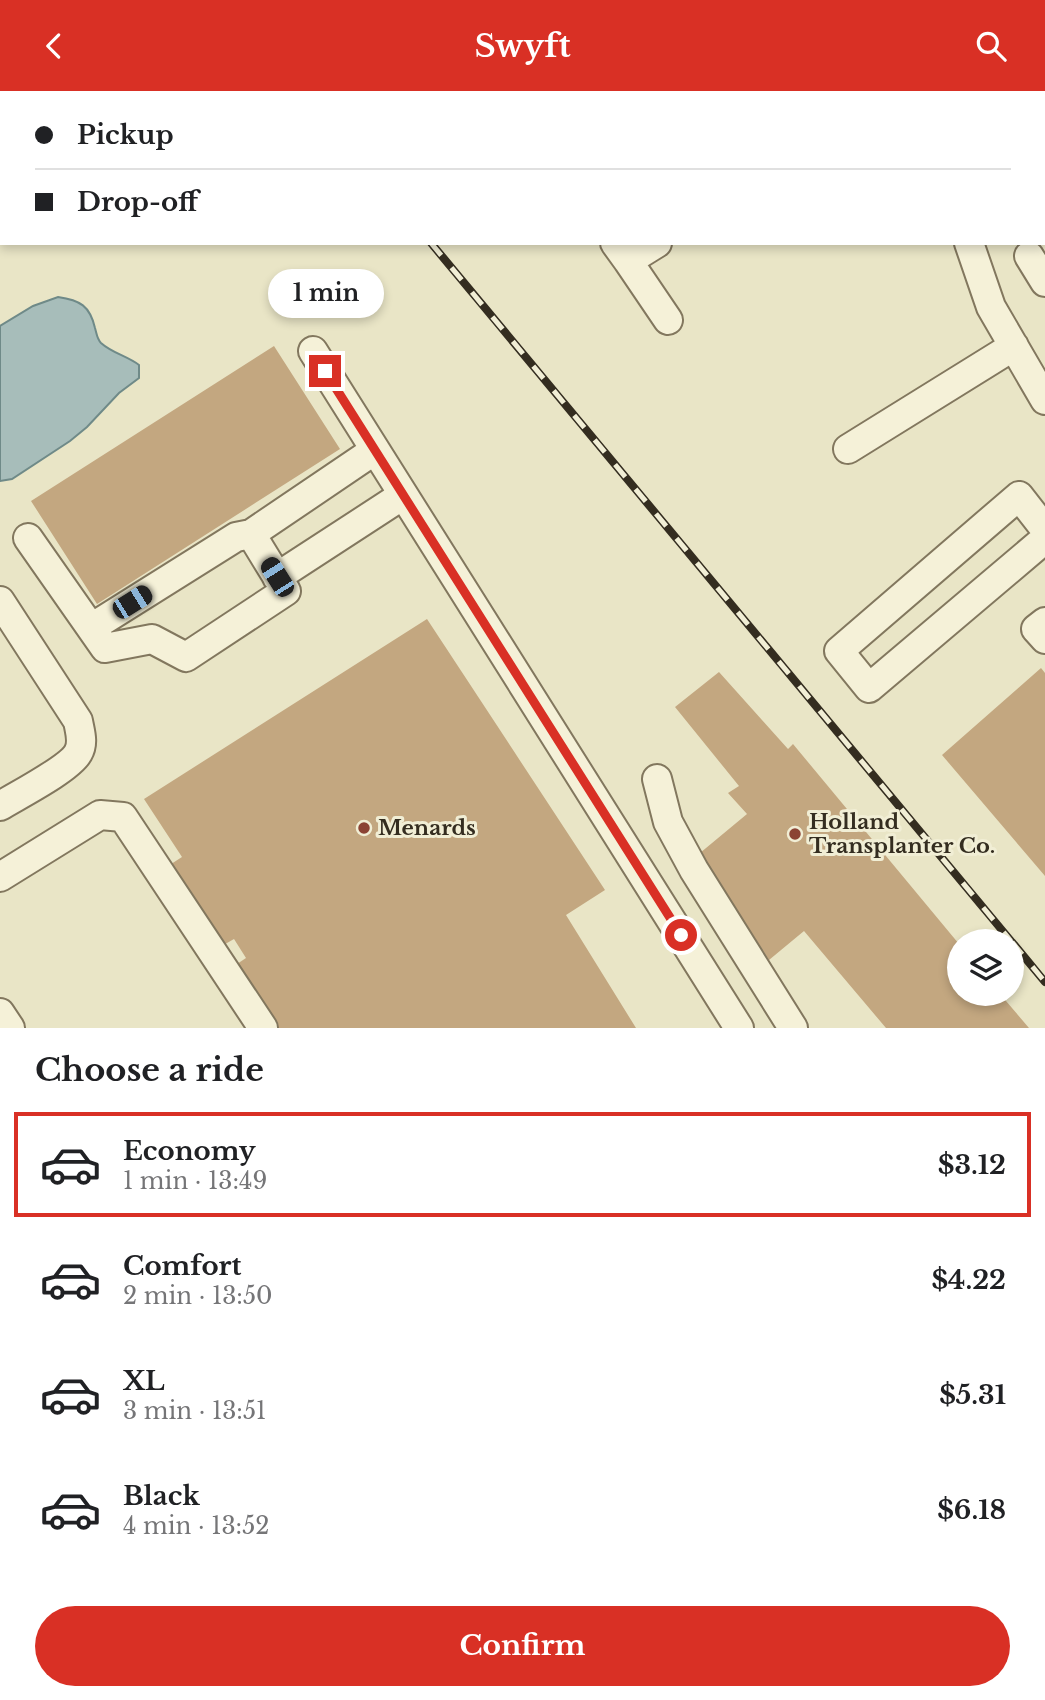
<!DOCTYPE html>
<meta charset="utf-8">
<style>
:root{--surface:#fff;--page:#f6f6f6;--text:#202124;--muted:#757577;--line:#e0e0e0;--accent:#d93025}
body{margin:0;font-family:"Libre Baskerville",serif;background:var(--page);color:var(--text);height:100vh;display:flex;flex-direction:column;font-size:26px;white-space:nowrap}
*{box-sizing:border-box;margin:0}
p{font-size:23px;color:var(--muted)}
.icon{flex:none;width:38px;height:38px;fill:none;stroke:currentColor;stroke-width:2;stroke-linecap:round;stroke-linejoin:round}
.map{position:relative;height:937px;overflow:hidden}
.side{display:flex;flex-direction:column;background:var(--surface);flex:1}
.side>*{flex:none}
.hud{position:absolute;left:0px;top:0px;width:1046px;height:154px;box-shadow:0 4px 10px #0003;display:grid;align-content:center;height:154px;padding:0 35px;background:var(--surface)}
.controls{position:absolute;left:947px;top:838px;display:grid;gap:14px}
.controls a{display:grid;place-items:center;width:77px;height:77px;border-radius:50%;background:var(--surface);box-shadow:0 4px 10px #0003;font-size:35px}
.end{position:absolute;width:32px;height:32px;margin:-16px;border:9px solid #d93025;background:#fff;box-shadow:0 0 0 4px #fff}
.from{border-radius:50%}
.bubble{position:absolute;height:49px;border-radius:24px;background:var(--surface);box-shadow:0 4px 10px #0003;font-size:23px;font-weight:700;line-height:49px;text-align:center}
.car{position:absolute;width:21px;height:42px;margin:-21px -10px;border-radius:9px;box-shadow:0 0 5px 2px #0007;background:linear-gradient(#222 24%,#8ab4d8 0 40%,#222 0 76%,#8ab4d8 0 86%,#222 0)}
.hud b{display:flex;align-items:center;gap:24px;height:66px;font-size:26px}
.hud b+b{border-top:2px solid var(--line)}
.hud i{width:18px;height:18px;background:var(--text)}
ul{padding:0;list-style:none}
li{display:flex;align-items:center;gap:21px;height:105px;margin:0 14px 10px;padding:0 21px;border:4px solid transparent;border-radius:0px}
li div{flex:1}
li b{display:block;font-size:26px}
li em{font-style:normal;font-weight:700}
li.active{border-color:var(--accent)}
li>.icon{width:63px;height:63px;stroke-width:1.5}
h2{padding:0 35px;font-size:32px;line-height:84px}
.button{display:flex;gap:14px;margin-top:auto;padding:14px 35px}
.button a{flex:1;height:80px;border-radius:42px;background:var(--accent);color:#fff;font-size:28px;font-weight:700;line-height:80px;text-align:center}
header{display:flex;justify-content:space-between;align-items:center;height:91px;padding:0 35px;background:var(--accent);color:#fff;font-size:32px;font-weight:700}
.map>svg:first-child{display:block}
.water{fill:#a7bdba;stroke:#6f8a88;stroke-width:2}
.building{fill:#c3a780}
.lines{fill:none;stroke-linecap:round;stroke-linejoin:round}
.minor-casing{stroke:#82775e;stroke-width:32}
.minor{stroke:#f5f1d8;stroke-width:28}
.rail-casing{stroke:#342d20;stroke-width:8}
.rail{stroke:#f1eed5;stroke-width:5;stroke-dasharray:16;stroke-linecap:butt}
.route{stroke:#d93025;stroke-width:9}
.poi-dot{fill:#8b4334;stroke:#f1eed5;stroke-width:2.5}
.labels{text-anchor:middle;stroke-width:6;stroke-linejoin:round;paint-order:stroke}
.poi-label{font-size:21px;font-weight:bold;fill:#342d20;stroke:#f1eed5;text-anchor:start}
</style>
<header><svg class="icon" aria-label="back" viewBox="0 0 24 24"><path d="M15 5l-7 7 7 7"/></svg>Swyft<svg class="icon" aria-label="search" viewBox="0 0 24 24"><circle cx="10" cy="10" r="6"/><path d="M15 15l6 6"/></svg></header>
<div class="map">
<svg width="1045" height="937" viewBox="0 0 1045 937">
<rect width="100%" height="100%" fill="#e9e5c6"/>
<path class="water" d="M58 206C80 209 90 215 95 237 97 244 97 248 101 252 112 262 127 265 139 274V287L119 302 87 336 70 350 12 388 0 390V235L33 215Z"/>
<path class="building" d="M274 255 340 358 97 513 31 410Z
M427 528 605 799 566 824 636 937H275L234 875 246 867 234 848 220 856 168 775 182 766 144 708Z
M1041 577 1045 582V785L942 664Z
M719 581 788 658 793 653 959 853V903H1000L1029 937H886L804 840 769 869 700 762 747 723 728 702 739 695 675 616Z"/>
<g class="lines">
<g class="minor-casing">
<path id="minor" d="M894 2 898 0
M987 2 990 0
M615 152 628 170 657 152
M969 152 991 216 1045 309
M1029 165 1045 191
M628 170 668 229
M313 260 739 937
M848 358 1014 255
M1045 438 1019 405 839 560 869 597 1045 448
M28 447 105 557 152 548 186 566 286 500 251 443 375 359
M277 486 403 404
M0 510 78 630C80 641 84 652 78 662 69 678 18 704 0 715
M1045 531 1036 538 1045 548
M91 537 236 446 251 443
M657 688 668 731 694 779 793 937
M0 786 100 724 123 726 263 937
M0 922 10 937"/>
</g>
<use href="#minor" class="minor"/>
<g class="rail-casing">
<path id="rail" d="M304 0 306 2
M431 152 1011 850
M1012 851 1045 891"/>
</g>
<use href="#rail" class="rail"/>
</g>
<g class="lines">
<path class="route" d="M325 280 681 844"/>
</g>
<g class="poi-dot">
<circle cx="364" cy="737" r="7"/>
<circle cx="795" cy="743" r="7"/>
</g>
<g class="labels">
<g class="poi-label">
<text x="809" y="738">Holland<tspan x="809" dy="24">Transplanter Co.</tspan></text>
<text x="378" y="744">Menards</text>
</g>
</g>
</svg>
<div class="controls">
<a><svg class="icon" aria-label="layers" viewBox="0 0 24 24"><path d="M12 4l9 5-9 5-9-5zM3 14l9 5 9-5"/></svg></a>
</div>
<i class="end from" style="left:681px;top:844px"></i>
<i class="end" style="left:325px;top:280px"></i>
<div class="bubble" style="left:268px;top:178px;width:116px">1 min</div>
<i class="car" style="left:277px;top:486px;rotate:328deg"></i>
<i class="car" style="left:132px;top:511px;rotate:58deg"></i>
<div class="hud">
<b><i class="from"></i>Pickup</b>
<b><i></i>Drop-off</b>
</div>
</div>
<section class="side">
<h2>Choose a ride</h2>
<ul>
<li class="active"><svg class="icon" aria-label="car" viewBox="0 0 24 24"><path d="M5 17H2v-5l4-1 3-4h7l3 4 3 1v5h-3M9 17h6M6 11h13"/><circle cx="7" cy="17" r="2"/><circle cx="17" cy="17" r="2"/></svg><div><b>Economy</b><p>1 min · 13:49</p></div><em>$3.12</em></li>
<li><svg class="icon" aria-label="car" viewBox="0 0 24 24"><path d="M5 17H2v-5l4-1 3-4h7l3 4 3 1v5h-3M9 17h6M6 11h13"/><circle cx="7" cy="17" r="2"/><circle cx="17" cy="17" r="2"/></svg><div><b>Comfort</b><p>2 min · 13:50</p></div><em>$4.22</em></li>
<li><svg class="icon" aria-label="car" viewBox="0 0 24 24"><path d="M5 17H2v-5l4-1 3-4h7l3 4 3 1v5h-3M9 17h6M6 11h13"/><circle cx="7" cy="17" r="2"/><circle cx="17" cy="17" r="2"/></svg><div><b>XL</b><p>3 min · 13:51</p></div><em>$5.31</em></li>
<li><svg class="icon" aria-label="car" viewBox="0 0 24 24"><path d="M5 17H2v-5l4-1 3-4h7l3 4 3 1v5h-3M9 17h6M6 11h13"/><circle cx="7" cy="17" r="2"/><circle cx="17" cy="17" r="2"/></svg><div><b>Black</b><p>4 min · 13:52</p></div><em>$6.18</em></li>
</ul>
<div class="button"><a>Confirm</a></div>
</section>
